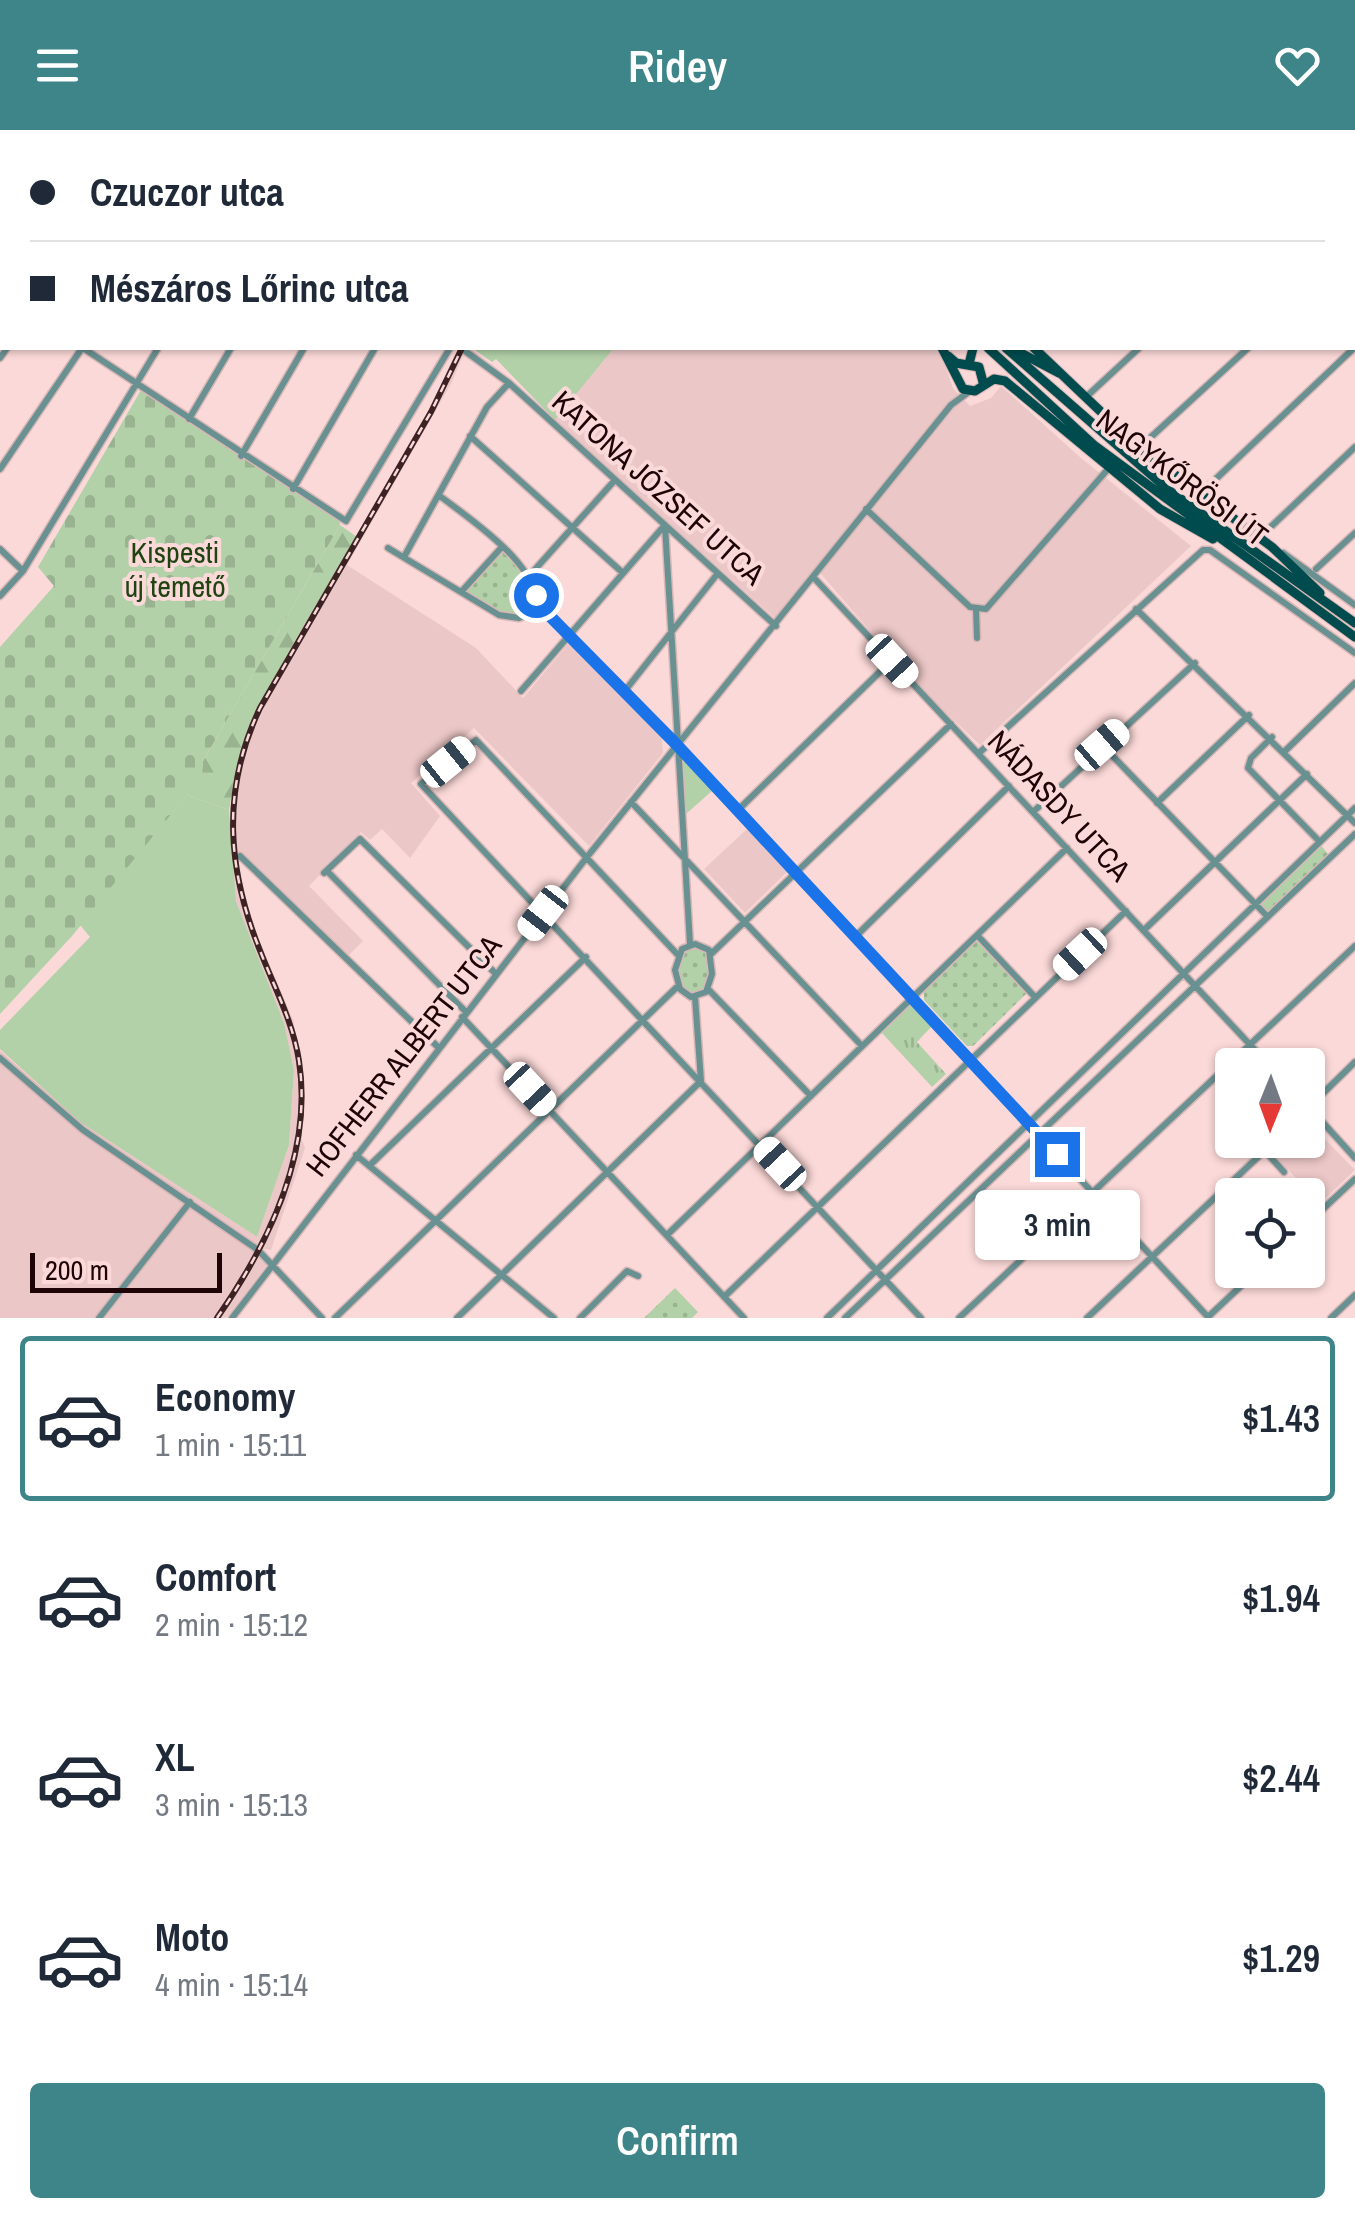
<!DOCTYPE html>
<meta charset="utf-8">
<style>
:root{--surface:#fff;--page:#f6f6f7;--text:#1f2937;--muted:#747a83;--line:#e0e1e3;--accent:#3d8588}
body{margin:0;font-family:"Archivo Narrow",sans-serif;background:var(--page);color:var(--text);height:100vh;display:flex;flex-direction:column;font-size:38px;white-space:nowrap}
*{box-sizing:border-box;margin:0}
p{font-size:32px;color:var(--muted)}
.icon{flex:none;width:55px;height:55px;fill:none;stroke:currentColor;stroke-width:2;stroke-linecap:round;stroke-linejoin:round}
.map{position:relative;height:1188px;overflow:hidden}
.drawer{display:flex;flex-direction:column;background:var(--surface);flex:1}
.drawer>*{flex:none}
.banner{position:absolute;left:0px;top:0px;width:1355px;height:220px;box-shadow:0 2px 8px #0004;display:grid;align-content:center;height:220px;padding:0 30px;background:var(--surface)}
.needle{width:65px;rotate:181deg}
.tools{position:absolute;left:1215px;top:918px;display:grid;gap:20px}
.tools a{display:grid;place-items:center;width:110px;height:110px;border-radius:10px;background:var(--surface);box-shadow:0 2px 8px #0004;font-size:50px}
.scale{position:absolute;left:30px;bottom:25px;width:192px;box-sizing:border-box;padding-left:10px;border:5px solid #1e0406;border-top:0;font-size:28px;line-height:35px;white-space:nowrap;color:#1e0406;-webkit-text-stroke:8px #fbd9d8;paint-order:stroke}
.end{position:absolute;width:45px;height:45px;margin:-22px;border:12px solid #1a73e8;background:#fff;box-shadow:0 0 0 5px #fff}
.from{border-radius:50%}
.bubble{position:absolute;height:70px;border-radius:10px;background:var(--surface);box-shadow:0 2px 8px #0004;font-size:32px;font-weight:600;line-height:70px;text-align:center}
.car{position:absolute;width:30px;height:60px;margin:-30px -15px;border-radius:12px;box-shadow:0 0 8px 2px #0007;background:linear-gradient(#fff 24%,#345 0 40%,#fff 0 76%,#345 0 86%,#fff 0)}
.banner b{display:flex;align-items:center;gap:35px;height:95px;font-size:38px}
.banner b+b{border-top:2px solid var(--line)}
.banner i{width:25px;height:25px;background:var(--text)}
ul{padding:18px 0 0;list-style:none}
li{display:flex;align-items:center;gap:30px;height:165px;margin:0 20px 15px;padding:0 10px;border:5px solid transparent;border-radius:10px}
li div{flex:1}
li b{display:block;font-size:38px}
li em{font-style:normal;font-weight:600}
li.current{border-color:var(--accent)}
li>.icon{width:90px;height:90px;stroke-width:1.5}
.button{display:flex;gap:20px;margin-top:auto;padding:20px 30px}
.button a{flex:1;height:115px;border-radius:10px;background:var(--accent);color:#fff;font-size:40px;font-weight:600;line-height:115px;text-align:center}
header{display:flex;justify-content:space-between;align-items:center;height:130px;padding:0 30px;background:var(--accent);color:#fff;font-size:45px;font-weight:600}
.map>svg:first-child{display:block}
.built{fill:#ecc7c7}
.grass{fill:url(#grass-tufts)}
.forest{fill:url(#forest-firs)}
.cemetery{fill:url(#cemetery-stones)}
.park{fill:url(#park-dots)}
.pitch{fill:#b2d1a8}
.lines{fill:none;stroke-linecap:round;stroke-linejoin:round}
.stream{stroke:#cea7d9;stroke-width:2.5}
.minor-casing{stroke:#d8b7b6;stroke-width:9}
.major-casing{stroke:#d8b7b6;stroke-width:11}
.minor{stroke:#6a9192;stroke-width:6}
.major{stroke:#004b4d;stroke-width:9}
.rail-casing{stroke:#3d2224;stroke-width:6}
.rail{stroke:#fbd9d8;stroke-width:2.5;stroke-dasharray:8;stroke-linecap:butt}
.route{stroke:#1a73e8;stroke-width:12}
.labels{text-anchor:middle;stroke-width:8;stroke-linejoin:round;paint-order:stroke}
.street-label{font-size:30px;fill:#1e0406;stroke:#fbd9d8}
.park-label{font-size:30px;fill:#1f4411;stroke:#fbd9d8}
</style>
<header><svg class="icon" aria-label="menu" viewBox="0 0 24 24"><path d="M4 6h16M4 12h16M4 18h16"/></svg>Ridey<svg class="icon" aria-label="heart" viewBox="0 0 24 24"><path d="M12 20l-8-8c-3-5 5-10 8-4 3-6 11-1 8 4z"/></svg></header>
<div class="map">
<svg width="1355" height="1188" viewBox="0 0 1355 1188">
<defs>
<pattern id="grass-tufts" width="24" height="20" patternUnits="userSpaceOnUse" patternTransform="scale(2.5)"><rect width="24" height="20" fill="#b2d1a8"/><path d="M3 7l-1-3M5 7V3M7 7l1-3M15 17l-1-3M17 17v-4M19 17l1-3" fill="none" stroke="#99b28f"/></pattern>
<pattern id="forest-firs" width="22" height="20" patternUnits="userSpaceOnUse" patternTransform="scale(2.5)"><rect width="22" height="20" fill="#b2d1a8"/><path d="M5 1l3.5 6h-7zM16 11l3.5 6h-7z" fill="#99b28f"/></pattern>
<pattern id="cemetery-stones" width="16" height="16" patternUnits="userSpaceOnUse" patternTransform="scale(2.5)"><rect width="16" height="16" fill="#b2d1a8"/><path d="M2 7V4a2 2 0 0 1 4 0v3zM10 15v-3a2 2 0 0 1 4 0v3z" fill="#99b28f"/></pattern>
<pattern id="park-dots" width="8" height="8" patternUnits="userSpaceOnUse" patternTransform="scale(2.5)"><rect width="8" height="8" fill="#b2d1a8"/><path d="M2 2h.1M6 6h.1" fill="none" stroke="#99b28f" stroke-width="1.8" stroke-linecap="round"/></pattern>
</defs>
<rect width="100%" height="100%" fill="#fbd9d8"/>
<path class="built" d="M461 0H728L730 2H462Z
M458 218H466L452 252 347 435 476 518 523 568 570 512 662 608 663 623 589 716 474 598 411 653 440 686 410 728 382 699 370 710 361 702 309 756 363 811 343 831 236 727 253 796 293 890 303 940 300 1004 305 1018 271 1120 263 1119 261 1124 269 1132 226 1188H0V920L80 992 257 1107 289 1015 294 940 284 893 236 771 229 694 238 630 269 558 429 281Z
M614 218H939L953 258 970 276 991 268 1001 256 1081 328 1191 416 980 615 914 552 815 437 776 489 555 290Z
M747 699 787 742 745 783 704 739Z
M1308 992 1355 1040 1308 1085V1065H1281L1298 1050 1274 1025 1289 1010H1308Z"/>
<path class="grass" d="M685 631 713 660 686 684 682 634Z
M912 872 933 895 917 912 946 944 932 957 881 902Z"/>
<path class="forest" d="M340 395 357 407C305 496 246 577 229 680L187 665 201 647 203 631Z"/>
<path class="cemetery" d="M141 260 339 388 340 395 203 631 202 647 72 806 0 884V517L54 456 38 437Z"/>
<path class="park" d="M502 418 530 445 533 481 509 488 462 461Z
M1319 713 1329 725 1301 751 1298 748 1300 752 1268 782 1258 772Z
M977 811 1027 863 973 916H967L924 870V861Z
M691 818 703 819 710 829 709 853 696 864 683 858C679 843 676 827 691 818Z
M675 1158 698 1182 692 1188H644Z"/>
<path class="pitch" d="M472 218H614L555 290 496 229 492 232Z
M187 665 229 680 236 771 284 893 294 940 289 1015 257 1107 80 992 0 919V900L90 807 80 795Z"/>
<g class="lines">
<path class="stream" d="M916 2V0"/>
<g class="minor-casing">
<path id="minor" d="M152 0 155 2
M1183 0 1185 2
M1271 0 1273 2
M1354 0 1355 1
M76 2 78 0
M208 2 209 0
M998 2 1001 0
M1089 2 1092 0
M1352 21 1355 18
M1352 90 1355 93
M0 116 2 112
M0 162 2 163
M1352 181 1355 184
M83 218 346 391 450 218
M461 218 509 253 776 496
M0 228 7 218
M1086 267 1139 218
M189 289 231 218
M470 306 623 443
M1139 318 1248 218
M241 326 304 218
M0 339 82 218
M293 359 375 218
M1200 364 1355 217
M866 379 970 477 986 479 1108 339
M665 396 690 814
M1259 408 1355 317
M388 418 499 485 519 488 531 483C553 443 468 388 440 366
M0 419 23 441
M1283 423 1355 475
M404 427 487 277 509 253
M1316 439 1355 403
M530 445 615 350
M815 449 1269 935
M462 461 501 418
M0 466 23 441 158 218
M536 472 677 615 1209 1188
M976 479 977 508
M1136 479 1355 693
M521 561 664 396
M624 562 718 443
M1272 607 1251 628 1248 638 1319 711
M1102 615 1266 785
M1285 621 1355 553
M979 623 1203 420H1210L1355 523
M631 672 862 916
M1157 673 1249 585
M738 680 891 531
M1033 682 1195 533
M240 726 439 918
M327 741 466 882
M324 743 360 709 496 844
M1144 800 1307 644
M977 805 1034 866
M855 807 1009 656
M695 814 709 820 712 844 706 862 691 867 680 859 675 840 682 819Z
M711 824 951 594
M678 825 476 610 421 654 921 1188
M708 859 811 966
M462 887 744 1188
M0 928 83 1000 258 1120 322 1188
M1308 976 1355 1028
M1308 978 1355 932
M1265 1021 1284 1042
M356 1025 554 1188
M369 1036 586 827
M1308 1093 1355 1049
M667 1105 1067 718
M724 1167 1126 781
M1208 1187 1258 1140
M99 1188 190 1072
M232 1188 587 727 951 275 970 261
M335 1188 678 856
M457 1188 701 951 695 867
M580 1188 627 1141 638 1146
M827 1188 1355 678
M845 1188 1355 704
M959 1188 1355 816
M1087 1188 1276 1010
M1331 1188 1355 1165"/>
</g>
<g class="major-casing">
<path id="major" d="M740 0 742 2
M795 0 797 2
M811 0 812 2
M755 2V0
M893 2V0
M942 218 963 259 975 261 994 249 1005 251 1160 379 1213 409
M988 218 1095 316 1355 507
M1006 218 1171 362 1355 493
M1034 218 1139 318 1272 417 1320 463
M1015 220 1059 243
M948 226 956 233 979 237 983 252
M969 234 973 218"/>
</g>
<use href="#minor" class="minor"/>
<use href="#major" class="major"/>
<g class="rail-casing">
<path id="rail" d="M464 0 465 2
M217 1188C268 1115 313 1022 299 931 293 892 275 859 261 823 227 740 221 660 260 578L431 282 462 218"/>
</g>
<use href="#rail" class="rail"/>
</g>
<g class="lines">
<path class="route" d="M536 465V472L677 615 1057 1024"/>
</g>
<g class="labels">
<g class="street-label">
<text transform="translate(1182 348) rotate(37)" y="10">NAGYKŐRÖSI ÚT</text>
<text transform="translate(658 358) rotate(42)" y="10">KATONA JÓZSEF UTCA</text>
<text transform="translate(1059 676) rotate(47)" y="10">NÁDASDY UTCA</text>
<text transform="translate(404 926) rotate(-52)" y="10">HOFHERR ALBERT UTCA</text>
</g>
<g class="park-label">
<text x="175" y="433">Kispesti<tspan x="175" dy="34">új temető</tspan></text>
</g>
</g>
</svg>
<div class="tools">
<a><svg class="needle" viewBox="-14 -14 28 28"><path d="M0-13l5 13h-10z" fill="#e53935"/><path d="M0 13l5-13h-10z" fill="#747a83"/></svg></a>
<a><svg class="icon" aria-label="locate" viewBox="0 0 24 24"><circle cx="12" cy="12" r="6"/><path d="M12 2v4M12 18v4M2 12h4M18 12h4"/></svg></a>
</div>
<div class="scale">200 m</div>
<i class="end from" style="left:536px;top:465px"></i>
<i class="end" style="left:1057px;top:1024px"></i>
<div class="bubble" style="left:975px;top:1060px;width:165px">3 min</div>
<i class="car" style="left:892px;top:531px;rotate:137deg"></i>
<i class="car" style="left:1102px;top:615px;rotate:49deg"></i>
<i class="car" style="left:448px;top:632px;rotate:51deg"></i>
<i class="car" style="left:543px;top:783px;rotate:218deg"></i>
<i class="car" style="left:1080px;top:824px;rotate:227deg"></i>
<i class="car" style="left:530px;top:959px;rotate:137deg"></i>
<i class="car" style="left:780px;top:1034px;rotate:317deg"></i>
<div class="banner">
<b><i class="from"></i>Czuczor utca</b>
<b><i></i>Mészáros Lőrinc utca</b>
</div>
</div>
<section class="drawer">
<ul>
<li class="current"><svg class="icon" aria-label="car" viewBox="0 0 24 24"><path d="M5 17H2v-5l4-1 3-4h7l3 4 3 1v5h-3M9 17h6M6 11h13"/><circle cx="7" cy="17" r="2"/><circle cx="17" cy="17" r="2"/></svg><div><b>Economy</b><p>1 min · 15:11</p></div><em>$1.43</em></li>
<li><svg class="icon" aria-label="car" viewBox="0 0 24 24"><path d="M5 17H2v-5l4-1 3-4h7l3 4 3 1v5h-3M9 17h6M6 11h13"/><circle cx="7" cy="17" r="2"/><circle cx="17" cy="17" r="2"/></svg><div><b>Comfort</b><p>2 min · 15:12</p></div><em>$1.94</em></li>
<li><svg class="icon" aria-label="car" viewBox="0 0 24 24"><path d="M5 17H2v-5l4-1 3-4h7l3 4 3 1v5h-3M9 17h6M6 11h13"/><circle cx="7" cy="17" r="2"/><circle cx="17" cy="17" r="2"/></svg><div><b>XL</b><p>3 min · 15:13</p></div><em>$2.44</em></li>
<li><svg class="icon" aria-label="car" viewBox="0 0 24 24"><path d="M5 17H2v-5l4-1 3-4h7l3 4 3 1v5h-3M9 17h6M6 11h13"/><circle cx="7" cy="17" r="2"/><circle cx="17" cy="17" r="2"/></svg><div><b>Moto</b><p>4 min · 15:14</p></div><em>$1.29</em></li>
</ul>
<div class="button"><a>Confirm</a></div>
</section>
